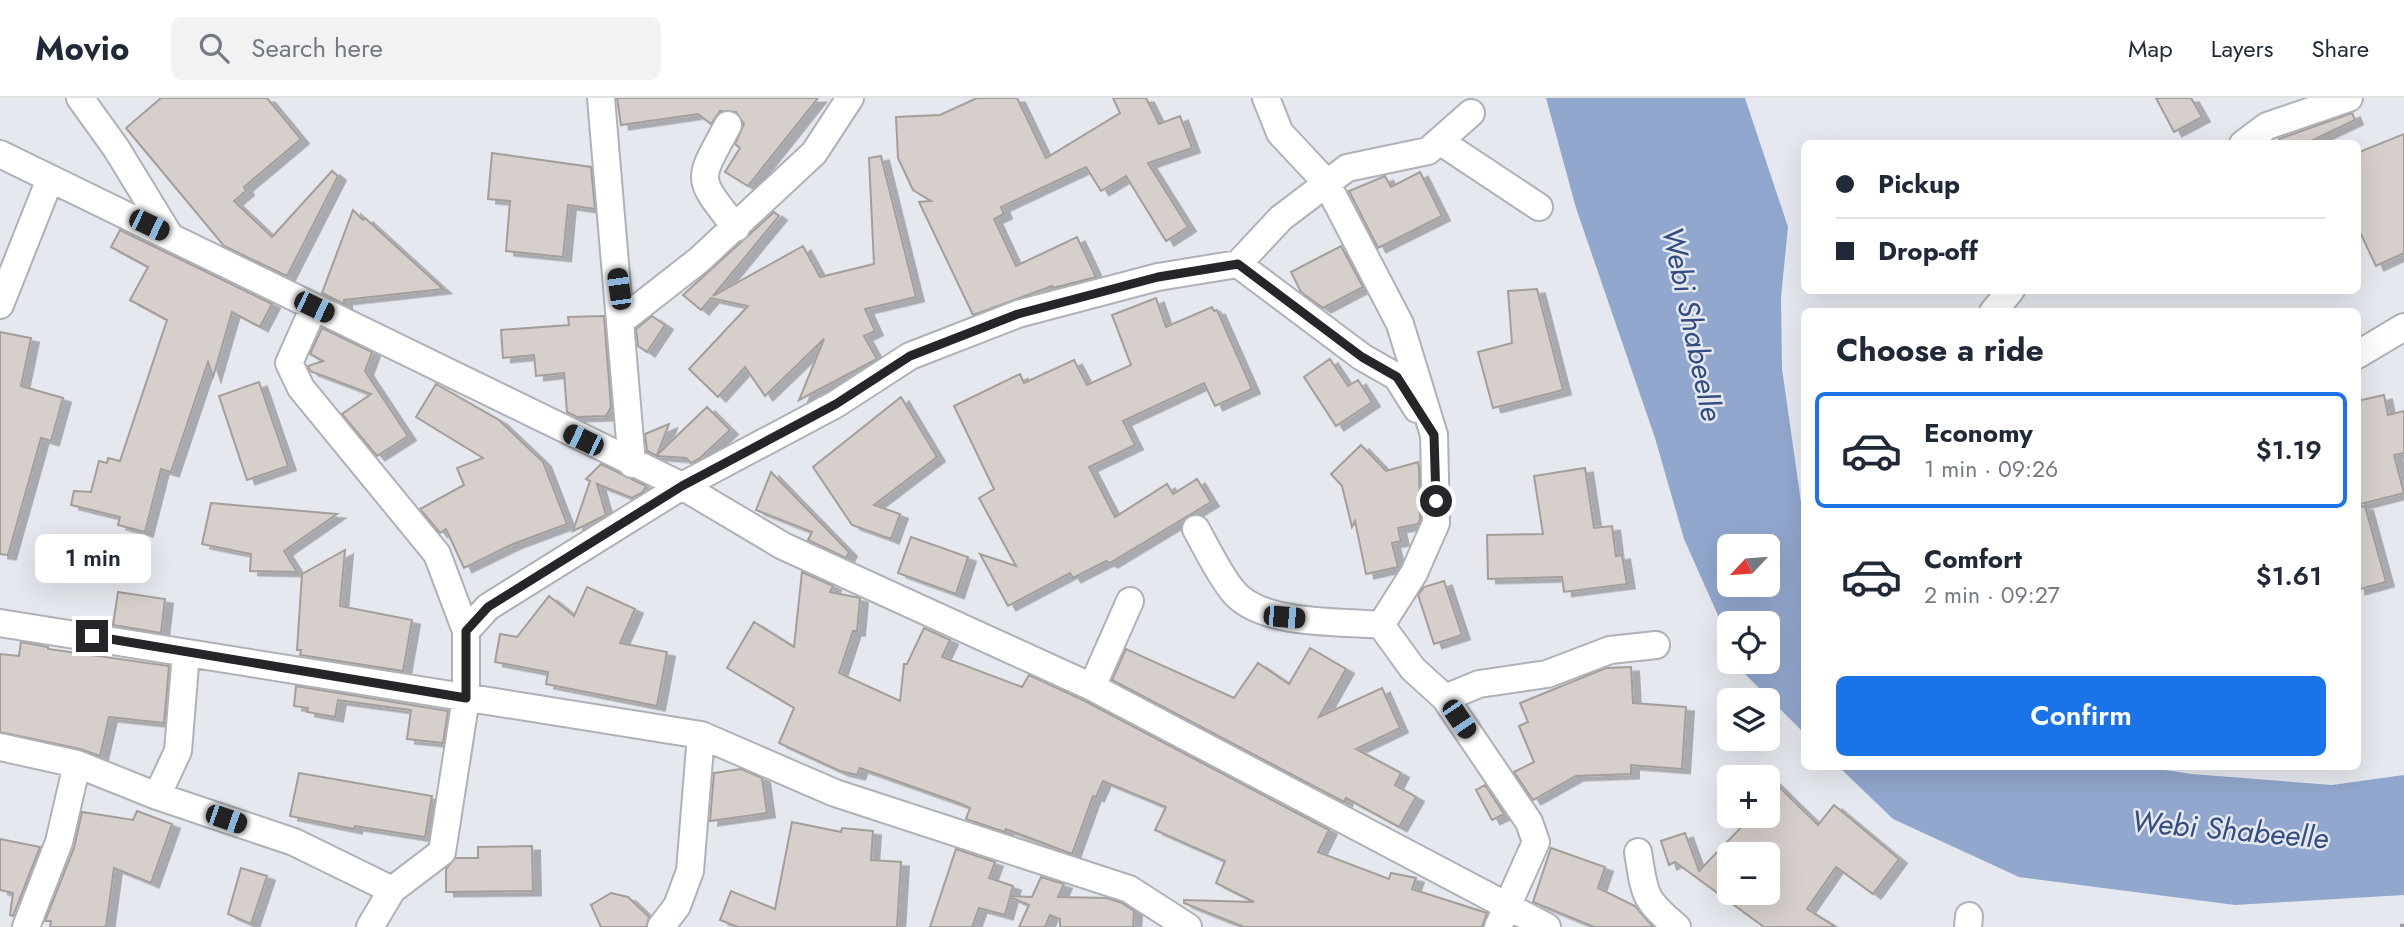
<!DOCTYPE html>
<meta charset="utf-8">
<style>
:root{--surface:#fff;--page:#f2f2f3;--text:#1f2937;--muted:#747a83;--line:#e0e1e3;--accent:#1a73e8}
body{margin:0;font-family:Jost,sans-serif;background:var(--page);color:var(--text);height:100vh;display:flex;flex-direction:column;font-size:26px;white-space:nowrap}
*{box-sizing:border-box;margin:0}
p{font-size:23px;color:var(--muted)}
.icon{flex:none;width:38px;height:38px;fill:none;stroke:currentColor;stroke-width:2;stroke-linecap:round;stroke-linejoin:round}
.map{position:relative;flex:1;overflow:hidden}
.panel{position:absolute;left:1801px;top:210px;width:560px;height:462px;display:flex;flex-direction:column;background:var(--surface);border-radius:10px;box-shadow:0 7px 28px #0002}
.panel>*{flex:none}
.hud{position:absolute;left:1801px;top:42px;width:560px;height:154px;border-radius:10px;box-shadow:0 7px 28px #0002;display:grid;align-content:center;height:154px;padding:0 35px;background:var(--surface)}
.needle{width:46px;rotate:244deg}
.controls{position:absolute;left:1717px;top:436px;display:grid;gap:14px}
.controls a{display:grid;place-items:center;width:63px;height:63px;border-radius:10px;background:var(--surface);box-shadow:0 7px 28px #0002;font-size:35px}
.end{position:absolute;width:32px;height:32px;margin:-16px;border:9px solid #252629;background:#fff;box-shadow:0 0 0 4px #fff}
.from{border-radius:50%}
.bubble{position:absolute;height:49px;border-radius:10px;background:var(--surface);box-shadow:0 7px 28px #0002;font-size:23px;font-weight:600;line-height:49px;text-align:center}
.car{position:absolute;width:21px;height:42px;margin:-21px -10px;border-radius:9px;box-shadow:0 0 5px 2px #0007;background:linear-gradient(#222 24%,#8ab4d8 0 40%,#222 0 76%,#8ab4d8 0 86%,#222 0)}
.hud b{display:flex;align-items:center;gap:24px;height:66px;font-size:26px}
.hud b+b{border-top:2px solid var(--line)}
.hud i{width:18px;height:18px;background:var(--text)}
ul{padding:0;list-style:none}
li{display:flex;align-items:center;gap:21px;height:116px;margin:0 14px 10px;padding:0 21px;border:4px solid transparent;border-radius:10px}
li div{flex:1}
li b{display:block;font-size:26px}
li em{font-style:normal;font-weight:600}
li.selected{border-color:var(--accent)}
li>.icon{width:63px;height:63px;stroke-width:1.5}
h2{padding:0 35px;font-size:32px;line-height:84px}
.button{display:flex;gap:14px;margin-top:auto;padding:14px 35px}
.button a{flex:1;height:80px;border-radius:10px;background:var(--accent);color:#fff;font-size:28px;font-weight:600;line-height:80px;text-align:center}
header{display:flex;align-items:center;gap:42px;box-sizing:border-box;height:98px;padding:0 35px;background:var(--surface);border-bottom:2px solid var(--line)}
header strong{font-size:33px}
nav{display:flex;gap:38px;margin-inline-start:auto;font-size:24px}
.search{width:490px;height:63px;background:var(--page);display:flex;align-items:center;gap:18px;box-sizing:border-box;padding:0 24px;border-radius:10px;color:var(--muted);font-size:26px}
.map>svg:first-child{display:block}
.water{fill:#92a7ce;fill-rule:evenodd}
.building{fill:#d6cfcb;stroke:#a49e9a;stroke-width:2;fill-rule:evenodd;filter:url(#shadow)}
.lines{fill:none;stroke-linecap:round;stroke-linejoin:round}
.minor-casing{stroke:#aeb1b7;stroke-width:30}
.path{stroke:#9b9da2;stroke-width:4.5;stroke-dasharray:7 3.5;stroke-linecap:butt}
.minor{stroke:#fff;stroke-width:26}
.route{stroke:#252629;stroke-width:9}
.labels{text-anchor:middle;stroke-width:5;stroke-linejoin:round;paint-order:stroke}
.water-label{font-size:30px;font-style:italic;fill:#324c7f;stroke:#e5e8ee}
</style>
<header>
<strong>Movio</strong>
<div class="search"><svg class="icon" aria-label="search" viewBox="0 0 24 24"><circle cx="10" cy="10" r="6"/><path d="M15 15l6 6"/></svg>Search here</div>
<nav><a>Map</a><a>Layers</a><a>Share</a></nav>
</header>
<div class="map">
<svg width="2404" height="829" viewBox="0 0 2404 829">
<defs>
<filter id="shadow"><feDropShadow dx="8" dy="4.5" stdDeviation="0" flood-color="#0004"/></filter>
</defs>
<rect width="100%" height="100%" fill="#e5e8ee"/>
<path class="water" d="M1546 0H1745L1788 129 1781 199 1782 271 1804 425V635L1743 574 1739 564H1768V525H1729V542L1684 441 1655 340 1576 110ZM1729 448H1768V486H1729Z
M2145 669 2192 676 2332 687 2404 677V797L2235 807 2019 779 1893 721 1839 669Z"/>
<path class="building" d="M161 0H267L301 41 244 89 246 93 234 103 272 139 332 73 338 78 287 178 224 148 126 30Z
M617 0H818L748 88 725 74 740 50 735 46 744 26 736 14 720 13 711 26 698 16 621 27Z
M977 0H1017L1046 60 1120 15 1113 0H1146L1159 26 1180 18 1192 50 1148 65 1188 129 1166 143 1126 78 1101 93 1086 69 1001 109 1004 116 994 121 1016 168 1077 139 1096 179 1053 190 1052 188 973 217 919 104 931 103 913 92 898 60 896 19 940 17Z
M2156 0H2191L2202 19 2174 34Z
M2352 15 2355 22 2305 46H2281L2279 41Z
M2404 36V155L2376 168 2357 128V55Z
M492 55 591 69 595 111 568 107 563 159 506 153 510 103 488 101Z
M881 58 916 199 865 211 875 233 864 238 877 261 799 302 824 241 765 298 745 269 718 299 689 271 748 208 711 200 701 212 683 197 774 114 779 118 713 198 803 148 820 179 874 166 869 60Z
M1420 74 1442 118 1378 150 1349 93 1385 78 1391 89Z
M353 112 363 122 365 120 443 191 344 202V206L322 195Z
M120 132 272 206 260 229 232 214 213 279 208 264 171 374 161 371 145 434 118 427 120 419 71 407 74 393 91 394 99 363 107 365 108 360 120 363 167 222 130 202 148 169 111 149Z
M1341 148 1363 189 1323 210 1301 194 1291 174Z
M1537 191 1563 292 1493 310 1478 254 1512 245 1508 193Z
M1156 200 1166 229 1212 209 1214 213 1217 212 1252 291 1215 308 1204 285 1123 323 1135 347 1089 369 1115 419 1167 386 1173 396 1197 381 1211 404 1110 465 1106 463 1073 480 1070 475 1008 508 980 456 1016 468 979 400 994 391 954 308 1020 276 1024 285 1074 262 1087 287 1131 267 1112 217Z
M604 218 611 309 606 318 577 319 567 314 564 275 536 278 534 257 503 260 501 232 569 227 568 219Z
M652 218 665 227 647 254 638 248 636 231Z
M322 230 372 254 365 273 408 338 377 358 342 316 371 296 310 273 308 268 323 263 310 256Z
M0 234 31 240 21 288 63 300 51 343 41 340 8 457 0 456Z
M1330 261 1348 288 1358 282 1372 304 1336 328 1304 279Z
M259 284 288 368 247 382 219 298Z
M436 286 499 322 543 364 567 426 513 446 464 470 446 431 440 435 420 411 464 387 457 370 483 360 416 319Z
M2384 297 2388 317 2404 313V355L2394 357 2404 395 2357 407V303Z
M901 299 937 359 874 407 900 416 891 441 852 427 813 369Z
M707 309 730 332 700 360 691 365 686 360 657 358 647 353 645 336 669 326 657 357Z
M1361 347 1386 373 1418 364 1419 369 1420 422 1418 426 1398 430 1401 443 1392 445 1398 469 1366 476 1355 423 1352 429 1342 388 1331 376Z
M601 366 646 388 643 394 632 400 597 386 606 417 573 433 590 383 586 381Z
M1585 370 1594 430 1612 428 1616 458 1622 457 1627 486 1564 494 1562 479 1488 481 1487 437 1543 436 1534 378Z
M771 374 849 454 846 460 808 442 812 434 756 412Z
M211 405 337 416 284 453 297 474 250 473 251 456 202 446Z
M2365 408 2386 484 2357 492V409Z
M911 439 968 459 956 496 898 475Z
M345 452 340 508 412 522 403 573 300 557 301 552H297L302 476Z
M802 474 833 488 830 494 860 500 857 533H853L839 575 900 603 904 566H907L924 530 950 542 942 559 1022 589 1029 577 1085 603 1329 732 1318 754 1389 781 1391 775 1416 780 1412 791 1487 815 1482 829H1244L1184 805V802L1254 804 1216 785 1225 763 1155 732 1166 709 1103 683 1096 699 1093 698 1072 756 1006 731 1005 734 966 721 970 710 959 705 860 670 857 677 840 673 779 645 794 610 727 570 754 524 794 549Z
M1444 483 1462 537 1434 546 1418 497 1424 489Z
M587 489 635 511 620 545 667 554 657 608 546 586 548 574 495 564 500 536 517 539 549 498 574 518Z
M118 494 165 501 161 535 113 527Z
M21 544 48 549V551L169 568 164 625 109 619 100 658 80 651 0 634V556L19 558Z
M1310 550 1346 571 1319 619 1382 590 1400 630 1356 651 1401 675 1395 687 1416 699 1399 729 1346 700 1344 704 1112 582 1126 551 1234 600 1258 565 1289 586Z
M1631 569 1633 605 1686 609 1682 671 1631 667V676L1576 678 1533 702 1514 674 1534 664 1519 628 1528 624 1520 605 1606 570Z
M296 588 448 613 443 645 407 641 411 612 338 602 335 619 307 614 308 610 294 608Z
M741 671 762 680 767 715 710 723 714 675Z
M299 675 432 698 425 739 355 728 354 731 290 718Z
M1768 678 1818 727 1834 707 1899 761 1873 796 1836 769 1807 811 1836 829H1764L1675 764 1669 767 1661 743 1685 735 1699 773 1752 718H1768ZM1729 756H1768V794H1729Z
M1485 687 1504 716 1492 722 1476 692Z
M137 713 172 726 151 785 114 770 106 829H50L51 823H45L74 750 82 714 133 722Z
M792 724 841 734 842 730 873 733 871 762 901 764 897 829H738L720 822 731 793 775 811Z
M0 741 40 749 13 818 10 817 13 795 0 792Z
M532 748 533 793 446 794V771L455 760H478V749Z
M1551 750 1605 769 1598 790 1635 808 1653 829H1594L1533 804Z
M956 751 995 764 989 780 1013 788 1010 798 1032 799 1041 779 1064 786 1058 799 1107 800 1122 805 1134 813 1133 829H1060V821L1050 817 1045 829H1019L1029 807 1010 799 1005 817 979 810 972 829H930Z
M241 770 267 778 251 826 228 816Z
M611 795 628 799 649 819 646 829H601L591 807Z"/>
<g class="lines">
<g class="minor-casing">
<path id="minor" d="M80 0 116 50 168 135
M601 0 632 366
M1266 0 1280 35 1326 84 1400 226 1434 337 1436 425 1414 475 1381 527
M728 27C697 85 695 77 736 130
M1441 44 1539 109
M2243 46 2267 28 2349 0
M0 56 682 388 783 448 1092 589 1547 829
M1238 166 1362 259 1397 279 1417 311
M0 207 50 81
M314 209 289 265 301 290 437 456 466 533V600L442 754 392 792 370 829
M1993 214 2011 192
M621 223 699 162 814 55 850 0
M2357 257 2404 229
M1196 431C1207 451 1218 474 1232 492 1259 528 1340 523 1381 527
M0 525 701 637 835 695 1129 791 1188 829
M1381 527 1413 571 1445 600 1529 724 1536 744 1498 829
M466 533 488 509 682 388 836 306 910 258 1018 216 1158 179 1238 166 1281 120 1347 70 1428 53 1471 15
M1092 589 1130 503
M1445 600 1479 586 1547 576 1610 552 1656 547
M0 649 77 666 157 698 294 744 392 792
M157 698 178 653 186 555
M1638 754C1645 797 1643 801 1677 829
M26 829 59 744 77 666
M661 829 677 808 690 773 701 637
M1968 829 1969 818"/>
</g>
<path class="path" d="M2400 828H2404"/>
<use href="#minor" class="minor"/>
</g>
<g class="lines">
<path class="route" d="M92 538 466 600V533L488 509 682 388 836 306 910 258 1018 216 1158 179 1238 166 1362 259 1397 279 1434 337 1436 403"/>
</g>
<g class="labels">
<g class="water-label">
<text transform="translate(1692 226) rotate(78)" y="10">Webi Shabeelle</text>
<text transform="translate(2230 732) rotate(5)" y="10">Webi Shabeelle</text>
</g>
</g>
</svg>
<div class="controls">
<a><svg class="needle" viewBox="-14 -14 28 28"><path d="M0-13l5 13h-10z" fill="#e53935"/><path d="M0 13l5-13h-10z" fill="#747a83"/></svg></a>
<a><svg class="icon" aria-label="locate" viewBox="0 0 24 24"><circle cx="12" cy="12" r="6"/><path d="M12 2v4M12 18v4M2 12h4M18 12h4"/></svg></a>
<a><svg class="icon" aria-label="layers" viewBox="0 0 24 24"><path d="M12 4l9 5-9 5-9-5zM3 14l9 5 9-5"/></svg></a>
<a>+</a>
<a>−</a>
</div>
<i class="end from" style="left:1436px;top:403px"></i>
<i class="end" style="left:92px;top:538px"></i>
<div class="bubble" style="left:35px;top:436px;width:116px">1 min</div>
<i class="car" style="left:149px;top:127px;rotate:116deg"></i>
<i class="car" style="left:619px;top:191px;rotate:352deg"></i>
<i class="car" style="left:314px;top:209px;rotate:116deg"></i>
<i class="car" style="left:583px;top:342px;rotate:296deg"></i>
<i class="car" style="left:1284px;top:519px;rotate:95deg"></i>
<i class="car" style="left:1459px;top:621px;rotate:146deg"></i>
<i class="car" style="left:226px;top:721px;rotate:109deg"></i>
<div class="hud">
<b><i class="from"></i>Pickup</b>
<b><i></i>Drop-off</b>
</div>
<section class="panel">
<h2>Choose a ride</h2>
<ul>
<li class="selected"><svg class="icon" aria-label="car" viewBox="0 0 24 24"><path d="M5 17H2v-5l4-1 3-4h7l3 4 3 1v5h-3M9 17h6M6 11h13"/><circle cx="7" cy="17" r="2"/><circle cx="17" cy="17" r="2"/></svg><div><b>Economy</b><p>1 min · 09:26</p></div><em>$1.19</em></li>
<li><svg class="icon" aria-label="car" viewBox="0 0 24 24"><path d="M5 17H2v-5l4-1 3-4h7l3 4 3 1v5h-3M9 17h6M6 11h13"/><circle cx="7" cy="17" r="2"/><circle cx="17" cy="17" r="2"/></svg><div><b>Comfort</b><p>2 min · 09:27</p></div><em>$1.61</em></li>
</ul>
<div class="button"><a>Confirm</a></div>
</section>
</div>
